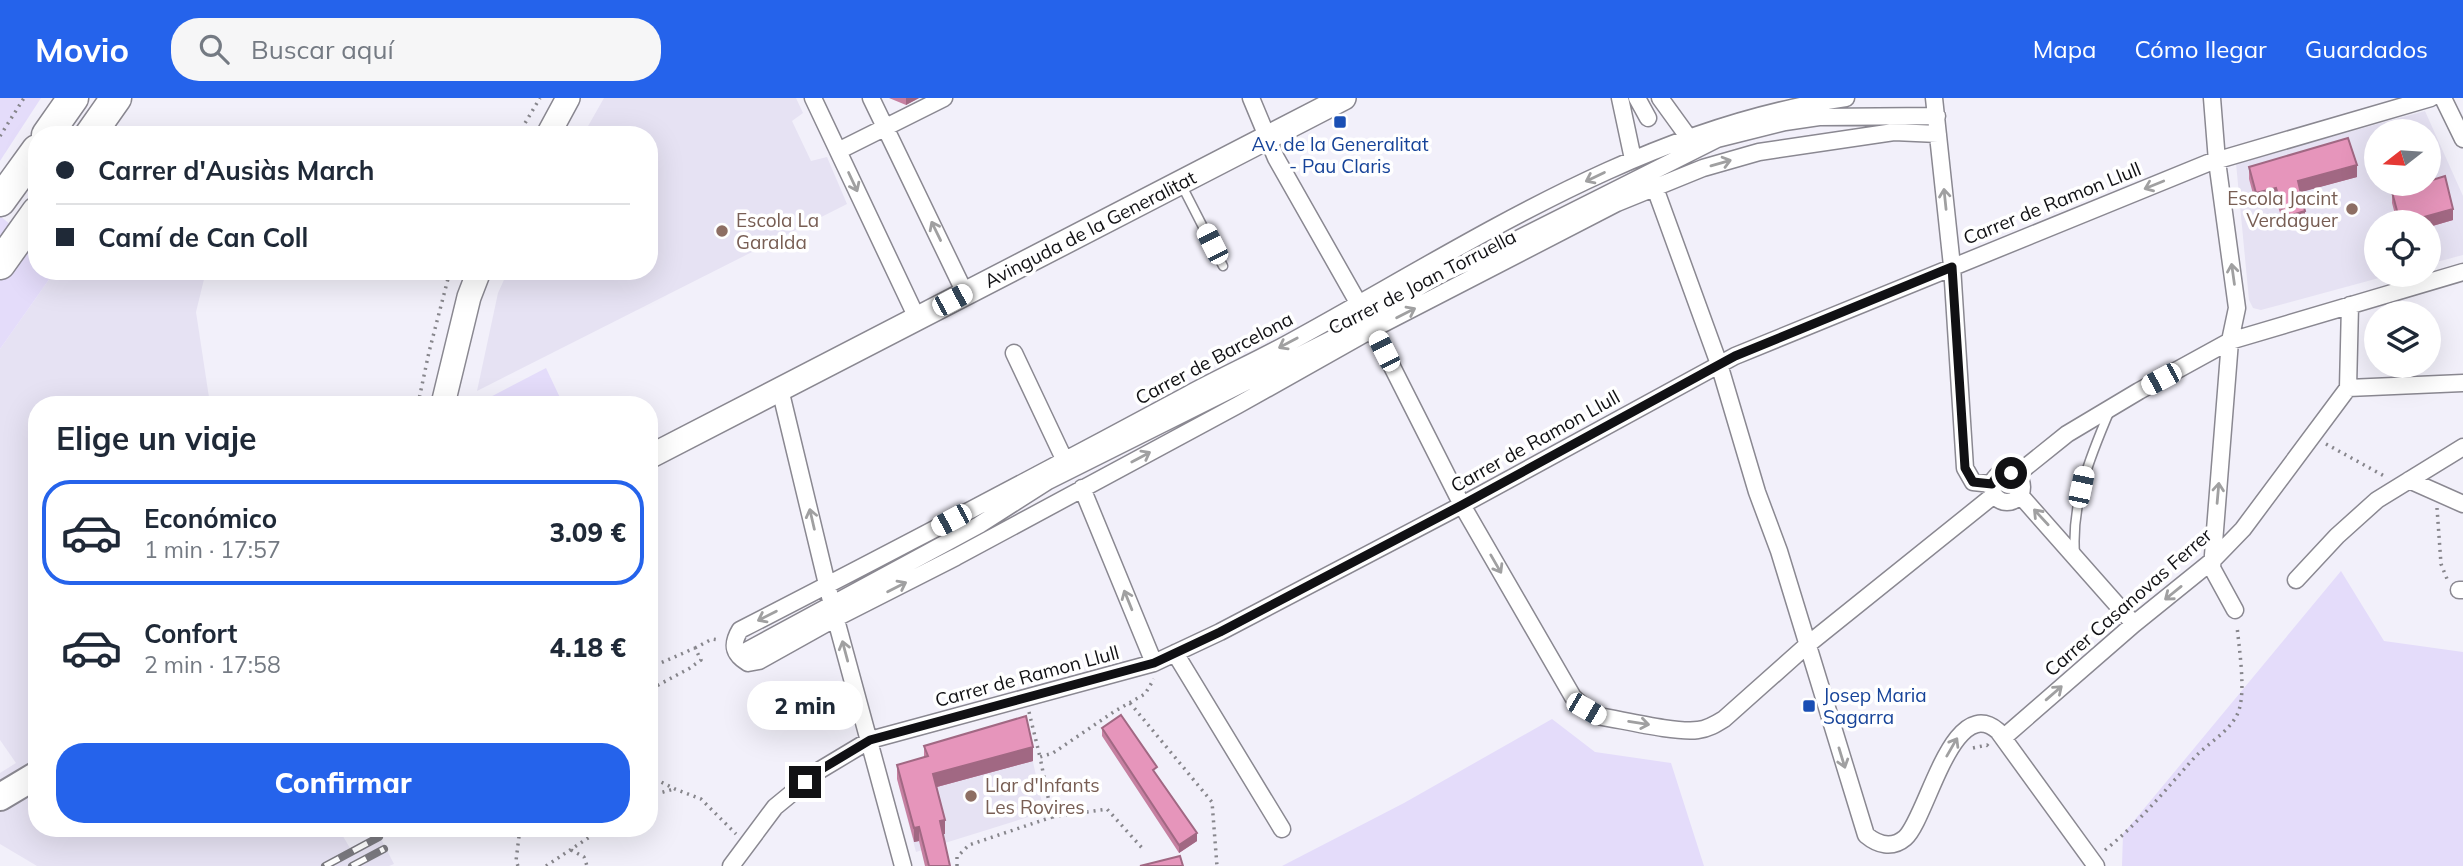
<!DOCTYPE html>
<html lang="es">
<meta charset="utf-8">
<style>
:root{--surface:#fff;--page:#f6f6f7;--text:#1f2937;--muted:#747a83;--line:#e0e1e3;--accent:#2563eb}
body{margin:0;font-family:Mulish,sans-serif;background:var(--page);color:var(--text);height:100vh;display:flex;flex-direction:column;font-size:26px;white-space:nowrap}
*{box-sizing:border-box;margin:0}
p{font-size:23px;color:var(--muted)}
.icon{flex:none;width:38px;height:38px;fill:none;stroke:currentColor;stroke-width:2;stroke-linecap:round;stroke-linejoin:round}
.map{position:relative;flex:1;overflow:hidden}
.side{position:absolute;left:28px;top:298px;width:630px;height:441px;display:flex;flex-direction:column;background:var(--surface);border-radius:28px;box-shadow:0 7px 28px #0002}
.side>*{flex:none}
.top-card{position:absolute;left:28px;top:28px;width:630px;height:154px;border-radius:28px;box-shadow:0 7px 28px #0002;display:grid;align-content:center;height:154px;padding:0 28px;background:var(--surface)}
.needle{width:46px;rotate:253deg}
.fabs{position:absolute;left:2364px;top:21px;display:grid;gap:14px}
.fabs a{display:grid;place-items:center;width:77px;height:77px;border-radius:50%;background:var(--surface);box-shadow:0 7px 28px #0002;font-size:35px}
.end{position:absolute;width:32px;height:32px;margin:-16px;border:9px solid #111114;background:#fff;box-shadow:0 0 0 4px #fff}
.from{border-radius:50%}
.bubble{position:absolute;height:49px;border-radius:24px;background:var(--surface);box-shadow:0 7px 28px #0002;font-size:23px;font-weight:800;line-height:49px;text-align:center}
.car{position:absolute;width:21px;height:42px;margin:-21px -10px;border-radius:9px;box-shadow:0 0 5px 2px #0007;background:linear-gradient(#fff 24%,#345 0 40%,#fff 0 76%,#345 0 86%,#fff 0)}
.top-card b{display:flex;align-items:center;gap:24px;height:66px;font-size:26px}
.top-card b+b{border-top:2px solid var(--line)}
.top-card i{width:18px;height:18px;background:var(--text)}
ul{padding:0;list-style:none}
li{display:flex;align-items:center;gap:21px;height:105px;margin:0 14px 10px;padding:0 14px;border:4px solid transparent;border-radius:28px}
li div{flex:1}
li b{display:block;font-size:26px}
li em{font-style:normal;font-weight:800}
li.active{border-color:var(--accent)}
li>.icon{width:63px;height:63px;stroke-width:1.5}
h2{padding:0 28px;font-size:32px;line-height:84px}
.action{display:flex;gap:14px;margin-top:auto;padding:14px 28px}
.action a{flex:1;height:80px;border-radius:28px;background:var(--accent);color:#fff;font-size:28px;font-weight:800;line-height:80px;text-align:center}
header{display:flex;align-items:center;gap:42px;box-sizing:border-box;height:98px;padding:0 35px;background:var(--accent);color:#fff}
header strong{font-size:33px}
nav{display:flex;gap:38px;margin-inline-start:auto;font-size:24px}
.search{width:490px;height:63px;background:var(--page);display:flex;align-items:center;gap:18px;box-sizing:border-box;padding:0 24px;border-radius:28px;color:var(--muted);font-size:26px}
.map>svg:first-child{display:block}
.built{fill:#e6e2f3;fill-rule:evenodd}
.green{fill:#e4dcfa}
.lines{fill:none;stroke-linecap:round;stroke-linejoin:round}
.lane-casing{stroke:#8a8891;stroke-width:11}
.street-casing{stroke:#8a8891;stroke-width:19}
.secondary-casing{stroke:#8a8891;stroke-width:26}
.primary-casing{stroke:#8a8891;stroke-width:30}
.highway-casing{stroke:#8a8891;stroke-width:33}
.path{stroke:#87868c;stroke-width:3.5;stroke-dasharray:2 5;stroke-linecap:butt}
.lane{stroke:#fff;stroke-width:8}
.street{stroke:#fff;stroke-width:16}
.secondary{stroke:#fff;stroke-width:23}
.primary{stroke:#fff;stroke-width:26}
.highway{stroke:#fff;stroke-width:30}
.rail-casing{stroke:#7a797f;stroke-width:8}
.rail{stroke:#fff;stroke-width:5;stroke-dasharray:16;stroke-linecap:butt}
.wall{fill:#c680a1}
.shaded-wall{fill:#a16883}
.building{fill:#e695bb;stroke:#a16883;stroke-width:2}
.oneway{stroke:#a0a0a1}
.route{stroke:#111114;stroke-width:9}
.transit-dot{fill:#1a4fb4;stroke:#fff;stroke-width:2.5}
.education-dot{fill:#8d6e63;stroke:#fff;stroke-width:2.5}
.labels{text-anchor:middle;stroke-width:7;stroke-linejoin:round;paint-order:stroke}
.transit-label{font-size:19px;fill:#164399;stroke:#fff}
.education-label{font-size:19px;fill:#785e54;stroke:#fff;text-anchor:start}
.street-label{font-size:19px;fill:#111114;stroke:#fff}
</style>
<header>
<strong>Movio</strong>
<div class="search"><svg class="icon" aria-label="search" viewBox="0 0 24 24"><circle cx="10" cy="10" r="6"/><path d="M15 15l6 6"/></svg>Buscar aquí</div>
<nav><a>Mapa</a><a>Cómo llegar</a><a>Guardados</a></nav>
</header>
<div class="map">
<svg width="2463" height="768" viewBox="0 0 2463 768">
<rect width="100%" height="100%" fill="#f2f0fa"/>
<path class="built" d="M604 0H796L803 15 792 23 811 63 827 59 847 106 477 293 498 195 508 173H649V37H583Z
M2425 13 2463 98V157L2429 166V124H2376V177H2390L2261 212 2253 210 2249 202 2236 65ZM2376 33H2429V86H2376Z
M55 173H206L196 214 210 306H37V730H338L350 750 378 735 394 766 389 768H37L0 746V675L16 665 0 642V251Z
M1026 632 1044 714 916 754 897 681 927 672Z"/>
<path class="green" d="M0 0H41L0 63Z
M0 118 37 148V173H55L0 251Z
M546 270 563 306H477Z
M2341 473 2384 543 2463 554V768H2122L2123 736Z
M1552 621 1595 654 1671 665 1704 768H1282L1404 705Z"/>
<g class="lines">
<g class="lane-casing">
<path id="lane" d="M1181 86 1223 168
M2075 457C2071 405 2090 359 2110 312"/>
</g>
<g class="street-casing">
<path id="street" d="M813 0 917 220
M871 0 965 195
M1251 0 1276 60 1373 231 1462 407 1573 599 1586 611 1598 618C1623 622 1675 635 1698 632 1708 631 1716 626 1724 621L1806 548 1994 397
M1620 0 1633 61
M1637 0 1648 20
M1660 0 1689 40
M1846 0C1642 29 1471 145 1294 242 1260 261 1224 277 1189 296 1040 376 890 455 740 532 731 547 733 556 748 565L759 563 836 520 956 459 1238 307 1373 231 1617 105 1703 70 1759 54 1894 34 1938 36
M1934 0 1952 168 1965 370 1973 384 1992 386
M2212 0 2217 63 2237 210 2230 243 2212 470 2235 512
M2443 0 2463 41
M838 53 944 0
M1655 90 1719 266 1757 394 1779 453 1866 737C1878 747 1892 751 1905 740 1927 721 1952 594 1998 633L2096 768
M1014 255 1065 363
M2348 290 2463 285
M780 291 832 507 903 768
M1992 389a15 15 0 1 1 30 0a15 15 0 1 1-30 0Z
M2016 377 2067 336 2139 293 2230 243 2463 174
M2409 382 2463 406
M1082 390 1154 565
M2020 397 2134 526
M2296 482 2337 438 2377 402 2463 349
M2459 492H2463
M746 553 979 427 1048 383 1344 235 1439 177 1498 151 1717 41 1785 24 1819 19 1937 18
M1175 555 1282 731
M2003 640 2134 526 2212 463 2243 431 2348 290 2350 207
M731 768 775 709 820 672 870 642 1154 565 1220 534 1462 407 1735 258 2208 65 2431 0"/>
</g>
<g class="secondary-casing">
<path id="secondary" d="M548 37 568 0
M443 306 469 199 479 173
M649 359 1344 0"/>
</g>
<g class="primary-casing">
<path id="primary" d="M0 699 37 677"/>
</g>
<g class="highway-casing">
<path id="highway" d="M47 37 73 0
M90 37 116 0
M0 103 37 52
M0 166 37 114"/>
</g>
<path class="path" d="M518 37 540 0
M0 38 24 0
M418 306 429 254 450 173
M2326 346 2386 379
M2437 410 2441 466 2447 481
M695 550 712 541 719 542
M649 570 695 550 701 562 690 570 649 592
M1130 605 1212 704 1217 768
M1029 614 1040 659
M1973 650 1987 647 1989 649
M649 678 675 691 701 701 736 736
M649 698 674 691
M1052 719 1107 711 1143 751
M571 752 584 759 587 768
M2105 752C2139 725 2166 691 2195 659 2209 644 2236 630 2240 608 2245 588 2239 549 2237 528
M518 768 516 763 520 730
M546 768 603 730
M957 768V759L969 747 1052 719 1040 659 1053 655 1115 613 1145 596 1154 581"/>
<use href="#lane" class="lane"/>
<use href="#street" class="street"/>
<use href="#secondary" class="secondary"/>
<use href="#primary" class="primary"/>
<use href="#highway" class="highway"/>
<g class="rail-casing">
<path id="rail" d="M325 768 379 739
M352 768 384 751"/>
</g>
<use href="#rail" class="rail"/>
</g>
<path class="wall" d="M889 0H919L906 7Z
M2249 69 2357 79 2300 94 2305 125 2285 131 2276 102 2256 107 2249 81Z
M2392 94 2453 122 2429 129V124H2397L2392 105Z
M1102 630 1157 677 1197 743 1179 755 1102 638Z
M924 648 1033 663 937 689 945 736H943L950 768H925L919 743 914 744 897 681V667L924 659Z"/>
<path class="shaded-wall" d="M906 0H919L906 7Z
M2357 67V79L2298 95V83Z
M2276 90V102L2256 107V95Z
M2453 111V122L2429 129V124H2406Z
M2305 113V125L2285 131V119Z
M1033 649V663L933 690V676Z
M945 722V736L940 737V723Z
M919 729V743L914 744V730Z
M1197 735V743L1179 755V747Z"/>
<path class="building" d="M2348 40 2357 67 2298 83 2305 113 2285 119 2276 90 2256 95 2249 69Z
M2445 78 2453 111 2406 124H2400L2392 94 2419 86H2429V83Z
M1121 617 1157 669 1153 672 1197 735 1179 747 1102 630Z
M1026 618 1033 649 933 676 945 722 940 723 950 768H929L919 729 914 730 897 667 928 658 924 648Z
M1180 758 1183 768H1140Z"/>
<defs><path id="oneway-shaft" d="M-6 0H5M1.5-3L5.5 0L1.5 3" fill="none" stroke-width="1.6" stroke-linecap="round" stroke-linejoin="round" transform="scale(1.75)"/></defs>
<g class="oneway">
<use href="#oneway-shaft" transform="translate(1721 65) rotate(-16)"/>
<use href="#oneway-shaft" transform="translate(1595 79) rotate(154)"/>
<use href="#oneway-shaft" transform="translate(853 84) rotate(65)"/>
<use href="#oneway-shaft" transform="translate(2154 87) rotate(158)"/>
<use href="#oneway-shaft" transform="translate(1945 101) rotate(-96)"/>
<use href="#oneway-shaft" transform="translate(936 133) rotate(-116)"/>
<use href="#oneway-shaft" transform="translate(2233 176) rotate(-98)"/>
<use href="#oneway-shaft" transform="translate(1406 215) rotate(-27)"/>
<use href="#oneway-shaft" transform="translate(1288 245) rotate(152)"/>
<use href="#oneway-shaft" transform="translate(1141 359) rotate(-28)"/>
<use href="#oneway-shaft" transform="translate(2218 395) rotate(-85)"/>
<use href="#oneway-shaft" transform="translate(2041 419) rotate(-133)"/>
<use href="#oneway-shaft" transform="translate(812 421) rotate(-103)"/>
<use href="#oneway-shaft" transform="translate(1496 466) rotate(60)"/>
<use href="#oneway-shaft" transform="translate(897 489) rotate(-27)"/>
<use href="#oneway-shaft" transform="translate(2173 495) rotate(141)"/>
<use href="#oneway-shaft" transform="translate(1128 502) rotate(-112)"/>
<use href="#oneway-shaft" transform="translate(767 518) rotate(153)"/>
<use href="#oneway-shaft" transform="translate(845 553) rotate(-105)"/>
<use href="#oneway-shaft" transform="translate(2054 595) rotate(-41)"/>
<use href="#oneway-shaft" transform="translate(1639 625) rotate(9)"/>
<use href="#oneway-shaft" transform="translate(1952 649) rotate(-60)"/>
<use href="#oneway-shaft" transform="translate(1842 660) rotate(73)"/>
</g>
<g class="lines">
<path class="route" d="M805 684 820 672 870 642 1154 565 1220 534 1462 407 1735 258 1952 169 1965 370 1973 384 1992 386C1996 377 2002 373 2011 375"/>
</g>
<g class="transit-dot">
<rect x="1333" y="17" width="14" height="14" rx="3.5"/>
<rect x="1802" y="601" width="14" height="14" rx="3.5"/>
</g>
<g class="education-dot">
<circle cx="2352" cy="111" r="7"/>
<circle cx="722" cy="133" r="7"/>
<circle cx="971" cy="698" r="7"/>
</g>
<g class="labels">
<g class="transit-label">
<text x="1340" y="53">Av. de la Generalitat<tspan x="1340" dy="22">- Pau Claris</tspan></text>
<text x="1823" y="604" text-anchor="start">Josep Maria<tspan x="1823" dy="22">Sagarra</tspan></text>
</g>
<g class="education-label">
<text x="2338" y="107" text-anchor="end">Escola Jacint<tspan x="2338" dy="22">Verdaguer</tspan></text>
<text x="736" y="129">Escola La<tspan x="736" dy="22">Garalda</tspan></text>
<text x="985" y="694">Llar d'Infants<tspan x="985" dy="22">Les Rovires</tspan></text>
</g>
<g class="street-label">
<text transform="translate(2052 105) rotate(-22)" y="7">Carrer de Ramon Llull</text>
<text transform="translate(1090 131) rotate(-27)" y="7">Avinguda de la Generalitat</text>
<text transform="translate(1422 184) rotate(-27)" y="7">Carrer de Joan Torruella</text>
<text transform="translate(1214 260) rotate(-28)" y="7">Carrer de Barcelona</text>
<text transform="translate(1535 343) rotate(-29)" y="7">Carrer de Ramon Llull</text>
<text transform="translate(2128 504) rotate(-41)" y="7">Carrer Casanovas Ferrer</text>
<text transform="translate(1027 578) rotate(-15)" y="7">Carrer de Ramon Llull</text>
</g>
</g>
</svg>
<div class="fabs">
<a><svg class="needle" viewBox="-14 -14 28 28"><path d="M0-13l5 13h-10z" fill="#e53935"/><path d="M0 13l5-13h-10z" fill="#747a83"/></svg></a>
<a><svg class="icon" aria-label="locate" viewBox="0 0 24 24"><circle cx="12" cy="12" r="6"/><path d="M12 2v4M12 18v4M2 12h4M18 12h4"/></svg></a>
<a><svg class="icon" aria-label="layers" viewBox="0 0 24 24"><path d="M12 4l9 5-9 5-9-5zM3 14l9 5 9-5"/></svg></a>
</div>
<i class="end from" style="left:2011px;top:375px"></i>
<i class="end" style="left:805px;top:684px"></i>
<div class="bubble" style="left:747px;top:583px;width:116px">2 min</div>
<i class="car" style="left:1212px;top:146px;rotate:333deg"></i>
<i class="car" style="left:952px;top:202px;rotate:62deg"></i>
<i class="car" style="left:1384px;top:253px;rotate:333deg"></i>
<i class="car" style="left:2161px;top:281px;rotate:242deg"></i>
<i class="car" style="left:2081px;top:389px;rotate:12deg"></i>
<i class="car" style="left:951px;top:422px;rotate:242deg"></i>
<i class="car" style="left:1586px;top:611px;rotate:120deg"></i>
<div class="top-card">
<b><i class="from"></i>Carrer d'Ausiàs March</b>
<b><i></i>Camí de Can Coll</b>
</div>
<section class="side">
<h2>Elige un viaje</h2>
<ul>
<li class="active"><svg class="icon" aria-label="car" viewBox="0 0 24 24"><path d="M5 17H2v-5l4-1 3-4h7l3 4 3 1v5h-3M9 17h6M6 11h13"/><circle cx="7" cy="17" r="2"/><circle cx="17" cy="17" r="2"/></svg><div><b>Económico</b><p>1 min · 17:57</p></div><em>3.09 €</em></li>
<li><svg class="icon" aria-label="car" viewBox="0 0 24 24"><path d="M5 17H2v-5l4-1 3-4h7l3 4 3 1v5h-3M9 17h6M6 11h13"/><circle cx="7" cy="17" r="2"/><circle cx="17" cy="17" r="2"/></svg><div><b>Confort</b><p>2 min · 17:58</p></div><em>4.18 €</em></li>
</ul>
<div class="action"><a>Confirmar</a></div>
</section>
</div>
